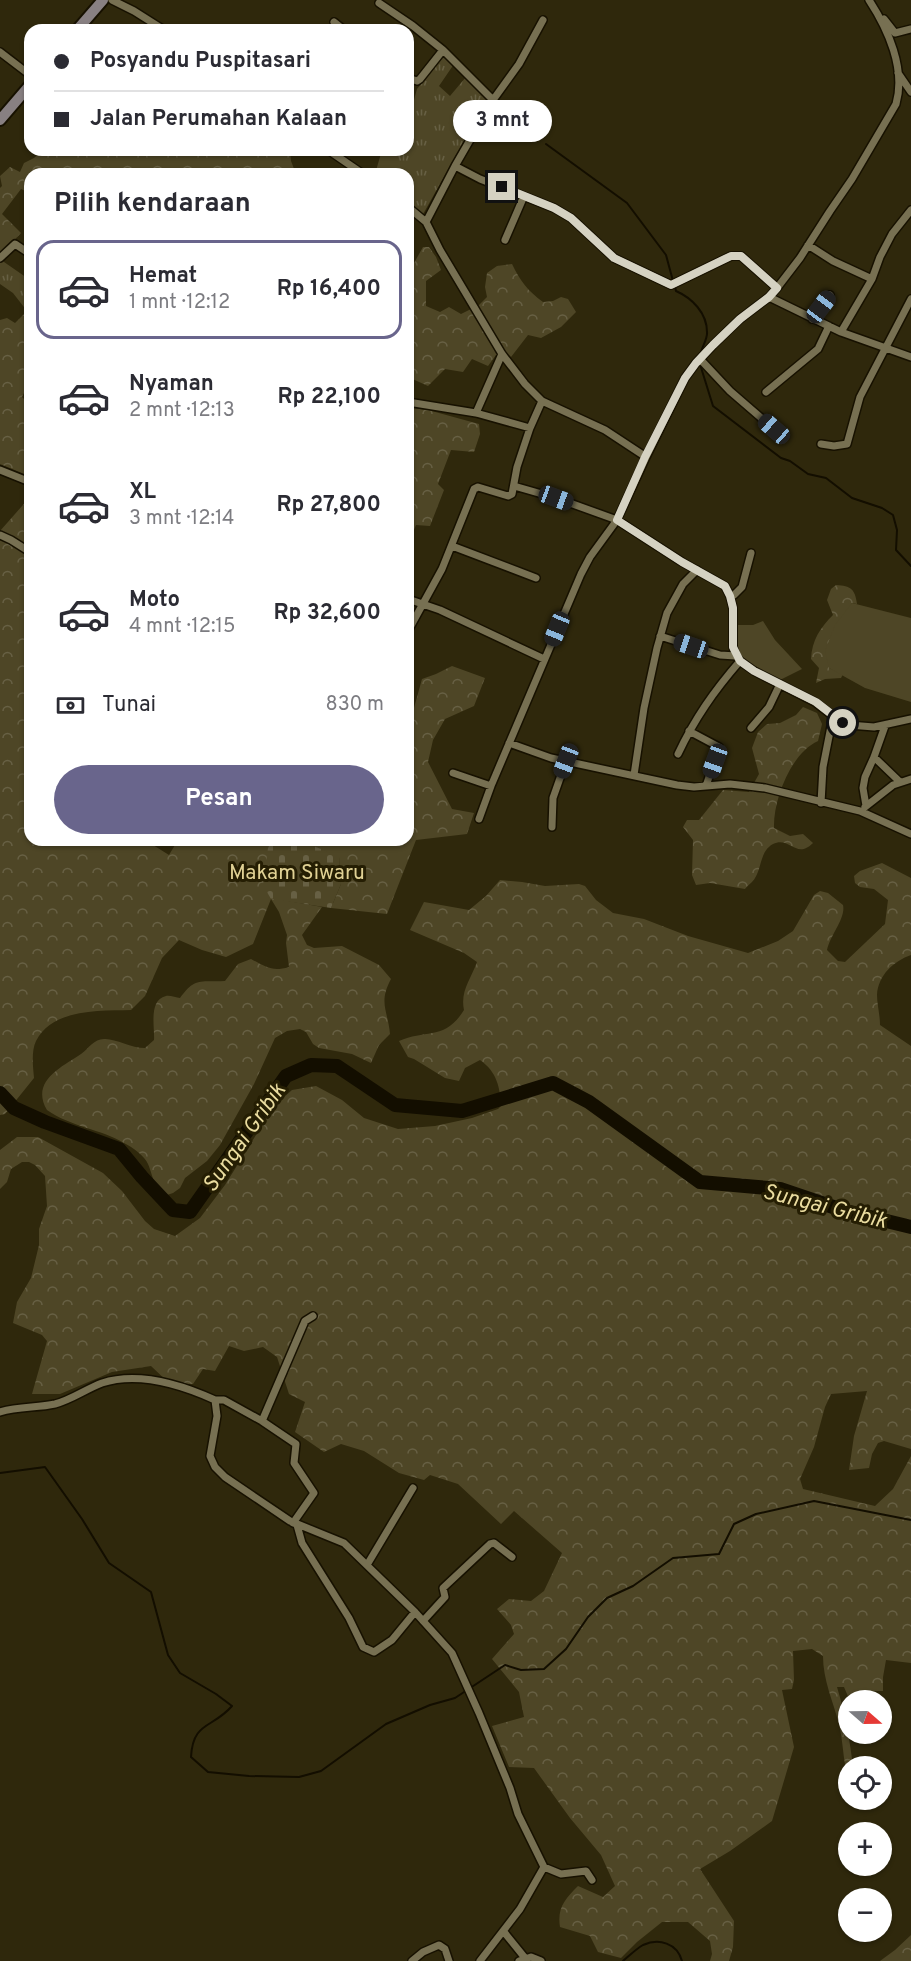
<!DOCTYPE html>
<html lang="id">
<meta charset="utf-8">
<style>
:root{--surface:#fff;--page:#f7f7f7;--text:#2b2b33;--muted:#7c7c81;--line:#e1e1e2;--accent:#69658c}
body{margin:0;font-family:Overpass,sans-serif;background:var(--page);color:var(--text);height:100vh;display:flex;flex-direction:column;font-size:22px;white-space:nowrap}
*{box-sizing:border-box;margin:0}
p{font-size:20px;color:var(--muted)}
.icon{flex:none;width:33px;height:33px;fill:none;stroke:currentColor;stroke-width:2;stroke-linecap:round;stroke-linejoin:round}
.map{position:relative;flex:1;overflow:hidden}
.side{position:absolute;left:24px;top:168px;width:390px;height:678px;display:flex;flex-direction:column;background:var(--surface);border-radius:18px;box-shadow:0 2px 4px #0004}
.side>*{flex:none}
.banner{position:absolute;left:24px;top:24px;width:390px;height:132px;border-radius:18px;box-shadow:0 2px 4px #0004;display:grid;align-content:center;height:132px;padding:0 30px;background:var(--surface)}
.needle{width:39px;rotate:110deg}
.buttons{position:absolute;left:838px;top:1690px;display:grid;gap:12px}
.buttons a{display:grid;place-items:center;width:54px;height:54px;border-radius:50%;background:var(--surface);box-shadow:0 2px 4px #0004;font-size:30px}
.end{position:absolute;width:27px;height:27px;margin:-14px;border:8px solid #d5d2c2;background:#111;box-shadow:0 0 0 3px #111}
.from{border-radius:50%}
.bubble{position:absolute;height:42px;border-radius:21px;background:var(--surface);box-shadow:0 2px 4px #0004;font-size:20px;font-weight:700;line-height:42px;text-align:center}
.car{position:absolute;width:18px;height:36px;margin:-18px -9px;border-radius:8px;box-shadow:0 0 4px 2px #0007;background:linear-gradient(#222 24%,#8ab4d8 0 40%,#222 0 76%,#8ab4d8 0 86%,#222 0)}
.banner b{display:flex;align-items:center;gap:21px;height:57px;font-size:22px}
.banner b+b{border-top:2px solid var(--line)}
.banner i{width:15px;height:15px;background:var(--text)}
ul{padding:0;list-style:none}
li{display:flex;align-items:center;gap:18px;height:99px;margin:0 12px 9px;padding:0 18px;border:3px solid transparent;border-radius:18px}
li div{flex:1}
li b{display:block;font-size:22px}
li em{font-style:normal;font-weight:700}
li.on{border-color:var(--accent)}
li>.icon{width:54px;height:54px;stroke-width:1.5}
h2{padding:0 30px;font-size:27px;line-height:72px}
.pay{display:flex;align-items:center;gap:15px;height:66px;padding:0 30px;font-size:22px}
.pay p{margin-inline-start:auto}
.primary-button{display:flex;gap:12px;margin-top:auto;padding:12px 30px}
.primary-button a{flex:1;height:69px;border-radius:36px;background:var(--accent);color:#fff;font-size:24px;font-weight:700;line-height:69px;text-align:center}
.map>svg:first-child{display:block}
.grass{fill:url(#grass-tufts)}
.forest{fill:url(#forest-crowns)}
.cemetery{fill:url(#cemetery-stones)}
.garden{fill:#4e4626}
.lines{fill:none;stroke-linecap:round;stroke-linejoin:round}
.stream{stroke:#130e00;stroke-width:2}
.river{stroke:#130e00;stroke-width:14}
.street-casing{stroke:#171100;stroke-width:10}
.secondary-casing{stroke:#171100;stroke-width:14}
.street{stroke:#777052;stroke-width:7}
.secondary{stroke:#888082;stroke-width:10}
.route{stroke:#d5d2c2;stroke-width:8}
.labels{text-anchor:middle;stroke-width:6;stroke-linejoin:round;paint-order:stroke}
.park-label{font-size:21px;fill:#e0d194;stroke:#251e03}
.water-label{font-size:22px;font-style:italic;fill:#eadc9f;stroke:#251e03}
</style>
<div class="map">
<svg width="911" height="1961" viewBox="0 0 911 1961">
<defs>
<pattern id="grass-tufts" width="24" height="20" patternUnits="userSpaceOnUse" patternTransform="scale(1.5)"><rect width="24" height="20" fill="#4e4626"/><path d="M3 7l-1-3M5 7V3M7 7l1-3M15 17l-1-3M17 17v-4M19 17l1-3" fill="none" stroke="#676044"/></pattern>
<pattern id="forest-crowns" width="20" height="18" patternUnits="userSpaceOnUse" patternTransform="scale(1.5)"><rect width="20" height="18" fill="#4e4626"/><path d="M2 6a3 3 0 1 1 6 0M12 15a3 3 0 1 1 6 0" fill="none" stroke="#676044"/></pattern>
<pattern id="cemetery-stones" width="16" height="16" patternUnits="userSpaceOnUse" patternTransform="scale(1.5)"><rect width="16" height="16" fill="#4e4626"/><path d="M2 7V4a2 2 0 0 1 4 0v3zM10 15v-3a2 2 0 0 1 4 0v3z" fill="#676044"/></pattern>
</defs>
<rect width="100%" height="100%" fill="#2f280c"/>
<path class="grass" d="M445 54 454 64 439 86 450 96 466 77 488 98 422 216 408 203V174H375L382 150H408V111L412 107 417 89Z
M0 255 4 262 30 280V312L27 311 13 293 0 284Z"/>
<path class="forest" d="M43 150H290L291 161 296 174H30V193L21 189 2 214 21 233 0 255V188L2 186 0 176 10 167 20 172 24 163 34 158Z
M423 247H429L436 257 441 270 426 281V306L440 312 449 307 461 314 479 305 487 297 485 287 487 273 497 266 512 264C520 281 528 291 543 302L553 301 561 297 568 299 576 312 561 327 541 338 528 335 511 357 507 354 496 355 488 366 472 359 463 372 445 369 428 386 408 377V271L414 263Z
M27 311 30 312V381L22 397 30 405V480L29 476 0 464V320L7 318 15 323Z
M411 408 428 410 479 424 480 434 474 452 451 450 438 484 444 490 430 526 416 525 408 544V409Z
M30 497V546L27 552 30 555V840H145L169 855 178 840H272L268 849 271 898 322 907 302 935 307 945 314 948 342 946 379 965 391 979C378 1003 388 1011 390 1034L379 1045 371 1063 352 1054 319 1048 313 1044 306 1032 300 1029 287 1031 275 1038 254 1084 220 1145 207 1161 185 1178 180 1188 173 1193 167 1195C152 1186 154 1178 148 1164 145 1156 132 1147 124 1143 101 1129 71 1127 47 1110 30 1081 62 1067 81 1054 89 1048 94 1039 104 1039 114 1038 131 1048 145 1048L154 1040C155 1028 148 1000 166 996 170 995 176 998 180 998 195 977 200 982 225 981L238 964 251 959C266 967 272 972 289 967L286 943 287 935 279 912 271 899 253 944 226 957 202 950 179 940 162 958 145 996 131 1010C100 1011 53 1008 36 1041 31 1051 33 1067 34 1078L5 1114 0 1115V531Z
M836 585C851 586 855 589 857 604L852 603 829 668 843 674 841 678 825 679 816 683 819 668 811 659C812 640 820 628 833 615L827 600 831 589Z
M452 666 485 678 474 706 445 719 433 740 428 762 452 809 474 813 467 834 416 840 387 914 331 908 341 884 339 857 298 840H408V743L412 715 422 679 436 674Z
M803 707 817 713 822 724 818 741C791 753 773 800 774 828L790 836 803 834 813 843C796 860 790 836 773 844 760 851 762 867 755 878 753 882 748 885 745 889L710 883 696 885 692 875 693 840 683 827 687 820H699L723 790 749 792 759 774 752 748 758 732 767 724 780 723 796 715Z
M882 863 911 878V955C894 961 878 975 877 995 877 1004 880 1015 880 1025L911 1046V1449L884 1441 878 1443 872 1454 869 1468 849 1470 854 1436 867 1391 831 1394 825 1407 814 1447 800 1479 803 1489 875 1506 893 1489 911 1456V1663L886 1660 883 1677V1691H870V1701H850L844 1687H837C845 1714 850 1740 853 1767H849V1776L847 1775C843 1758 843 1741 839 1724 833 1701 823 1680 823 1656L812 1649 793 1651 794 1680 792 1689 782 1690 794 1747 772 1821 730 1851 700 1869 734 1921 733 1947 729 1961H710L712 1954 710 1941 688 1922H662L637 1942 621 1958 598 1952 590 1936 560 1927C557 1908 565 1899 578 1886L603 1897 615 1886 601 1855 570 1818 534 1768 509 1767 492 1726 524 1717 519 1692 492 1659 514 1634 511 1625 497 1609 509 1599 531 1601 544 1591 562 1553 514 1511 501 1524 458 1484 430 1475 424 1480 399 1473 364 1451 341 1444 324 1452 295 1432 305 1402 289 1394 277 1357 263 1347 244 1351 229 1346 215 1371 203 1369 193 1384H170L151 1366 112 1372 60 1394H32L47 1341 42 1335 13 1323 17 1302 31 1278 39 1245V1229L47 1206 45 1176 35 1165 29 1162H22L11 1169 7 1182 0 1189V1150L17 1137H38L103 1173 122 1191 145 1221 154 1229 175 1236 200 1218 225 1185 274 1106 292 1090 316 1086 342 1100 364 1118 398 1129 435 1126 472 1118 498 1109 501 1106C500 1087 497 1072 480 1060L465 1068 459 1081 445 1078 414 1059 408 1057 399 1041C426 1029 445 1041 464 1010 460 991 471 979 477 962L464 953 410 930 424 902 469 910 486 896 500 880 522 882 545 886 579 884 585 886 596 900 613 913 644 919 688 936 748 953 778 941 793 931 814 895 820 891 828 893 843 905C846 918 830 935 827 950L838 961 845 962 885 924 888 900 874 889 860 887 855 883 854 876 860 871Z
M911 1935V1961H880L895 1950Z"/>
<path class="cemetery" d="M272 840H298L339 856 341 884 331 908 271 899 263 885 268 848Z"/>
<path class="garden" d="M852 603 911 618V702L865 688 829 668 825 651 835 625Z
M763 621 775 640 802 669 780 680C768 675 739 663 737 650 736 642 737 633 737 625H753Z"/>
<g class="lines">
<path class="stream" d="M546 144 627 203 666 255 673 281
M675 287 676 291C692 298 707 313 707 332 708 339 701 348 700 356
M699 361 713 406 781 458 790 461 808 474 826 478 852 498 882 508 893 515 897 530 896 550 911 566
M0 1473 45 1467 82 1519 109 1563 151 1592 168 1655 180 1673 216 1694 232 1706C212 1729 193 1721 191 1757L208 1772 249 1776 299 1777 321 1771 386 1724 430 1705 455 1698 505 1665 521 1670 544 1669 566 1649 588 1617 607 1598 633 1586 673 1558 719 1554 734 1524 756 1514 814 1501 911 1520
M623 1961C629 1956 636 1949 643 1945 659 1938 677 1943 682 1961"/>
<path class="river" d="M0 1093 14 1108 45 1122 119 1149 142 1177 173 1210 190 1212 286 1076 311 1065 337 1066 395 1105 462 1111 553 1083 589 1102 700 1182 780 1189 845 1211 911 1227"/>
<g class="street-casing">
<path id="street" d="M112 0 134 11 164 30
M379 3 413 26 443 50 493 100
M884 19 895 33 911 29
M334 22 344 30
M0 52 30 75
M898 73 911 92
M408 78 417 81 420 79 443 50
M328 150 363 174
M455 166 480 179 554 208 571 218 614 258 671 285 731 256H741L777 288
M408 207 426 222 440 250 502 354 525 384 542 401 605 430 646 457
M426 222 455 166 493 100 519 64 543 20
M505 240 524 196
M808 245 833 261 872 279
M0 258 15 244 30 254
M769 297 841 332 911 357
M812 319 830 295
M841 332 872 279 880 257 892 234 911 210
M700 359 730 391 774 429
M766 392 818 349 829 326
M408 402 476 413 530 428
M476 413 502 354
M821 444 834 446 847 444 860 397 911 299
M0 470 30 482
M514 486 556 498 617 520 682 562 725 586 730 596 733 608V647L736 656 740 661 754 671 815 702 838 720 849 725 874 727 911 719
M0 535 11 540 30 552
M452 546 536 578
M730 596 734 595 742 587 751 553
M408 599 440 610 544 659
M408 631 442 569 474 489 478 487 508 496 512 494 517 467 530 428 542 401
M660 636 720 655 736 656
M751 728 769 707 780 684
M689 731 719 747 706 786
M509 743 551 758 677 785 694 787 730 784 765 788 860 811 911 834
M678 754C695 718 714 691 740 661
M874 757 900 782
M453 773 491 786
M634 775 644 708 657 648 667 613 683 584 697 570
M821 803 823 767 833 716
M866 806 863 788 865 777 874 757 885 726
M865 807 893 785 911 779
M479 819 491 786 581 574 590 557 617 520 646 457 685 378 696 363 713 345 740 319 769 297 777 288 800 258 830 211 852 179 896 104C906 69 888 29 869 0
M552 827 553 798 566 761
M215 1400H224L262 1421 305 1321 313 1316
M0 1412C18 1406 37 1408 55 1404 71 1400 86 1389 102 1383 139 1371 182 1385 215 1400L217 1416 210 1456 215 1467 225 1477 290 1521 344 1543 415 1612 452 1653 479 1713 510 1788 518 1814 544 1867 520 1909 480 1961
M262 1421 296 1444 294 1463 314 1493 293 1523
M297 1525 302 1543 349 1618 363 1647 374 1652 392 1640 415 1612
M367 1565 413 1488
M423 1621 445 1597 443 1588 490 1544 494 1543 512 1557
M544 1867 561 1874 586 1871 592 1880
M504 1932 525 1958
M412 1961 423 1952 439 1945 445 1949 449 1961
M519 1961 531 1957 541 1961"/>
</g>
<g class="secondary-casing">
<path id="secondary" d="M77 30 103 0
M0 120 30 85"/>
</g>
<use href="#street" class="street"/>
<use href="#secondary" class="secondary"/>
</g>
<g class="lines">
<path class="route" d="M502 187 554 208 571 218 614 258 671 285 731 256H741L777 288 769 297 740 319 713 345 696 363 685 378 645 457 617 520 682 562 725 586 730 596 733 608V647L740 661 754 671 816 702 843 723"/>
</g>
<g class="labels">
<g class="park-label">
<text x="297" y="879">Makam Siwaru</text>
</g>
<g class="water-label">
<text transform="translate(243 1137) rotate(-55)" y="8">Sungai Gribik</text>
<text transform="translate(825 1205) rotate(14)" y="8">Sungai Gribik</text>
</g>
</g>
</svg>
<div class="buttons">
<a><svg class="needle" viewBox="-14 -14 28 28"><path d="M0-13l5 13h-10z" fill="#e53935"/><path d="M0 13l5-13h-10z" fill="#7c7c81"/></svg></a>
<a><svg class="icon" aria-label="locate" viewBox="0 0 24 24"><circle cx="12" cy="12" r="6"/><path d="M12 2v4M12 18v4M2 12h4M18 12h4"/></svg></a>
<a>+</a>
<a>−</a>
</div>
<i class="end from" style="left:843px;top:723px"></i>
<i class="end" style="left:502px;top:187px"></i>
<div class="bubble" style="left:453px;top:100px;width:99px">3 mnt</div>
<i class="car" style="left:821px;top:307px;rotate:37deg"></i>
<i class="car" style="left:774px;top:429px;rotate:311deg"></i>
<i class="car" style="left:556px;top:498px;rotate:110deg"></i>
<i class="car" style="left:557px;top:629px;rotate:202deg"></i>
<i class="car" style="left:691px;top:646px;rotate:289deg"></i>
<i class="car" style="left:566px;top:761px;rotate:201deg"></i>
<i class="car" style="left:715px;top:761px;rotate:200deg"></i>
<div class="banner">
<b><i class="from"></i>Posyandu Puspitasari</b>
<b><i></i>Jalan Perumahan Kalaan</b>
</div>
<section class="side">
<h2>Pilih kendaraan</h2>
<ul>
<li class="on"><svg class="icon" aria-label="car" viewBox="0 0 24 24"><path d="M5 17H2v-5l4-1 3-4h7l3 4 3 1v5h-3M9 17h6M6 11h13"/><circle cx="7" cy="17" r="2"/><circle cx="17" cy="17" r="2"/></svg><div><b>Hemat</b><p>1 mnt · 12:12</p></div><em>Rp 16,400</em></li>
<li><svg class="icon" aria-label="car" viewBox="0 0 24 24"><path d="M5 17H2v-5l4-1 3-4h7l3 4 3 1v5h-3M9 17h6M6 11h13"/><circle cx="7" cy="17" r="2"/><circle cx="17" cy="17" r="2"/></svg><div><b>Nyaman</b><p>2 mnt · 12:13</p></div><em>Rp 22,100</em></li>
<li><svg class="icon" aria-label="car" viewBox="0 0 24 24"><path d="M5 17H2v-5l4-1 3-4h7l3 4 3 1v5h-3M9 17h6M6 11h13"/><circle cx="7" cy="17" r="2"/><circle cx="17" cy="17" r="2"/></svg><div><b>XL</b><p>3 mnt · 12:14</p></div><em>Rp 27,800</em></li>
<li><svg class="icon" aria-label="car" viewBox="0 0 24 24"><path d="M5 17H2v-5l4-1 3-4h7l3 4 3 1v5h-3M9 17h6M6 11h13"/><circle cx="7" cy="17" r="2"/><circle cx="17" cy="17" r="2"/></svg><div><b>Moto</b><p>4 mnt · 12:15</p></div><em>Rp 32,600</em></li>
</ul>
<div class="pay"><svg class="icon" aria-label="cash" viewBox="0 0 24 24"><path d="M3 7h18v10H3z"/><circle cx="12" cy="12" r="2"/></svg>Tunai<p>830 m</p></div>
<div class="primary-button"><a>Pesan</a></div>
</section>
</div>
